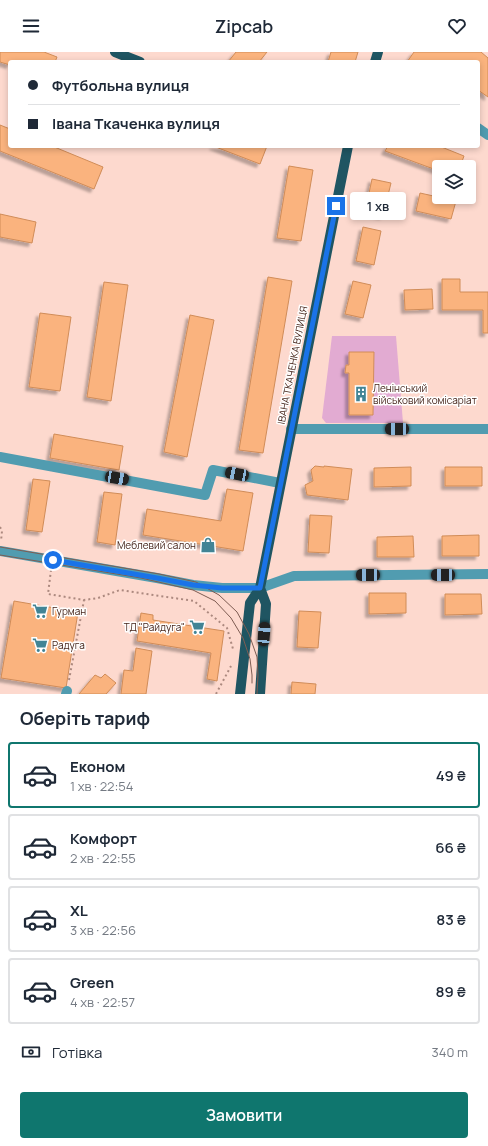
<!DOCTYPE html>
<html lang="uk">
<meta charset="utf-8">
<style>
:root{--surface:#fff;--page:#f6f6f7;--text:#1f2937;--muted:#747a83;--line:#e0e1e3;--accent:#0f766e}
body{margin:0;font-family:Manrope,sans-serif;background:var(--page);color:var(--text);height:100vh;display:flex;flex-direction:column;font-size:15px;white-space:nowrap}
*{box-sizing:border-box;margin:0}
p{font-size:13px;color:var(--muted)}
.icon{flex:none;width:22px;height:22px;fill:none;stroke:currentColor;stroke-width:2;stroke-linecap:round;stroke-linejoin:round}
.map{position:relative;height:642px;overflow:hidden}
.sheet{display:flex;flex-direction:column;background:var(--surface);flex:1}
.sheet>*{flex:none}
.guide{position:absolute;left:8px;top:8px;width:472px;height:88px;border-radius:4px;box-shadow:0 2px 6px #0003;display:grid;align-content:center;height:88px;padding:0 20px;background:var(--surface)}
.tools{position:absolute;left:432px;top:108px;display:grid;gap:8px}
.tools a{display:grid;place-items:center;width:44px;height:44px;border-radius:4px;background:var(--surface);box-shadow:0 2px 6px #0003;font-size:20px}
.end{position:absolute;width:18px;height:18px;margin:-9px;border:5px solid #1a73e8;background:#fff;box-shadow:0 0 0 2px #fff}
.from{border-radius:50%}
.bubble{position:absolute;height:28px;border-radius:4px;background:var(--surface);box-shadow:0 2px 6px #0003;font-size:13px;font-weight:600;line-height:28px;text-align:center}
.car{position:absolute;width:12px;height:24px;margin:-12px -6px;border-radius:5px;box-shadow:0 0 3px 1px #0007;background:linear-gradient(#222 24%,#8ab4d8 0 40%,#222 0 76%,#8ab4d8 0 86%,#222 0)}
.guide b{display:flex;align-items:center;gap:14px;height:38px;font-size:15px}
.guide b+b{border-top:1px solid var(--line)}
.guide i{width:10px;height:10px;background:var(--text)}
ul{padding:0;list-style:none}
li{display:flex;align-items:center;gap:12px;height:66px;margin:0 8px 6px;padding:0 12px;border:2px solid var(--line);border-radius:4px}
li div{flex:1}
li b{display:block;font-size:15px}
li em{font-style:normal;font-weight:600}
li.active{border-color:var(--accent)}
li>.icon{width:36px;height:36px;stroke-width:1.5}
h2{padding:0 20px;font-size:18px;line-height:48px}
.pay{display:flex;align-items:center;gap:10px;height:44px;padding:0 20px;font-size:15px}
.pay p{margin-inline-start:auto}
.cta{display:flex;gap:8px;margin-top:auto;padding:8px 20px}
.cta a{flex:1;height:46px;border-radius:4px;background:var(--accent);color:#fff;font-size:16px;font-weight:600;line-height:46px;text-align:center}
header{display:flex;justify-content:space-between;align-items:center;height:52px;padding:0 20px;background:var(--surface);font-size:18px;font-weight:600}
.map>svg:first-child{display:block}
.green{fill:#e2abd2}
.building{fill:#fab37e;stroke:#d08c58;filter:url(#shadow)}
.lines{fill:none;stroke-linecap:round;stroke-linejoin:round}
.path{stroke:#ac897f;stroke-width:2;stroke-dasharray:2 3;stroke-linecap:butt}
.minor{stroke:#519cb0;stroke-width:10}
.major{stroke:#1f5562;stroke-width:10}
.tram{stroke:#7e5c52;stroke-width:1}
.route{stroke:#1a73e8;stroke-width:5}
.labels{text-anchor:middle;stroke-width:3;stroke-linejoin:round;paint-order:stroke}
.street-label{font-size:10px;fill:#45241a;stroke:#fff}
.poi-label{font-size:10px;fill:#45241a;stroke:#fff;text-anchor:start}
</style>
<header><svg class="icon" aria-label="menu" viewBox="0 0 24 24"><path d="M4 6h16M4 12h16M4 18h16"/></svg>Zipcab<svg class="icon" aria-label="heart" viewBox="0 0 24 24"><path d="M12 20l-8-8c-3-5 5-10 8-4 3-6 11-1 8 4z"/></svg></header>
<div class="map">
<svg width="488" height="642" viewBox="0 0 488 642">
<defs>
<filter id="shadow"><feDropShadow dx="-3.5" dy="3.5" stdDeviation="1" flood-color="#0004"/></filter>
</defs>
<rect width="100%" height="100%" fill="#fdd9ce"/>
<path class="green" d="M332 284H396L403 371H326L322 366Z"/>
<path class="building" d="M0 0H44L57 5 55 10H10V13L0 10Z
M236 0H267L259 10H228Z
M331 0H358L355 10H328Z
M414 0H481L488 6V45L478 38V10H407Z
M0 73 10 77V94H52L103 115 94 137 0 99Z
M213 94H267L260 112Z
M388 94H439L464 104 460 115H439V119L385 99Z
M289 114 313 118 301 189 277 186Z
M372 127 391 131 383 164 365 160Z
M420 141 456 149 451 167 416 159Z
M0 162 36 170 32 191 0 185Z
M363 175 381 179 374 213 356 209Z
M268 225 292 229 263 401 239 398Z
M442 227H460V240H488V281H483V258H442Z
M353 229 371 233 363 266 345 262Z
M104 230 128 233 111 349 87 345Z
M432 237 433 257 405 258 404 238Z
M40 261 71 265 60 339 29 335Z
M190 263 214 268 187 405 164 400Z
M349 300H374L373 363H349V321H345L346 313H349Z
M54 382 123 394 119 418 50 406Z
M315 414 324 415V414L352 417 348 448 307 443 305 433 313 429 311 418Z
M411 415V434L374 435V416Z
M445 415H482V434H445Z
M33 427 50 429 42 480 26 478Z
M227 437 253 441 243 499 143 483 147 457 221 469Z
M104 440 122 442 115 493 97 490Z
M310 463 332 464 329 501 308 500Z
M479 483V504H442V484Z
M413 484 414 505H377V485Z
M369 541H406V561L369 562Z
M445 542H481L482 562 445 563Z
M14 549 78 560 66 636 1 626Z
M299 559 321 560 318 596 297 595Z
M141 561 153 563V568L224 579 217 629 207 627 211 601 137 589Z
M136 596 152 599 146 642H121L124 618 133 619Z
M105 622 116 631 106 642H79L95 623 101 626Z
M292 630 316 632 315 642H291Z"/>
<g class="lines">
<path class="path" d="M0 475 2 479 1 489
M51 518 48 542 84 548 98 546 120 538 194 549 227 576 233 597
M69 628 84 548
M216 642 231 614"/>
<path class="minor" d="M478 76 488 83
M291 377H488
M0 405 205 443 213 418 280 431
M0 499 157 526 193 533 222 536H260L294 524 488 522
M66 642 67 639"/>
<path class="major" d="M115 0 140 10
M375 10 378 0
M260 536 266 552 260 642
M240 642 250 551 260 536 348 94"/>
<path class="tram" d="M0 495 159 522 196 530 219 543 237 560 249 582 257 605 258 623 257 642
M0 503 141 526 193 538 215 549 231 566 243 586 250 607 252 623V631"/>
</g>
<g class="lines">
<path class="route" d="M53 508 157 526 193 533 222 536H260L336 154"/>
</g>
<defs>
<g id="building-bare" transform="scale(1.2)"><path d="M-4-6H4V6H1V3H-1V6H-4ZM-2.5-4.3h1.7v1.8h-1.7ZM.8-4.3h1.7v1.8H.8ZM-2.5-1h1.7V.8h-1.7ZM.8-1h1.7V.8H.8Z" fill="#428495" stroke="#fff" stroke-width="2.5" paint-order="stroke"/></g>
<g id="shop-bare" transform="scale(1.2)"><path d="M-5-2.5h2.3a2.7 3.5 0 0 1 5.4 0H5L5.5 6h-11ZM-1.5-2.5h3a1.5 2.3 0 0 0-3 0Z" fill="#428495" stroke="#fff" stroke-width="2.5" paint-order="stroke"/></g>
<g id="supermarket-bare" transform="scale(1.2)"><path d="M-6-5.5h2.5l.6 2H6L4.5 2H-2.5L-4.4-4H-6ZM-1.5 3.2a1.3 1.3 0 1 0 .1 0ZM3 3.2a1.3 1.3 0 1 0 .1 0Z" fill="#428495" stroke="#fff" stroke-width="2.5" paint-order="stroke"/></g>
</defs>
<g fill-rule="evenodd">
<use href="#building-bare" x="361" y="342"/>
<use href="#shop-bare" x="208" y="493"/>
<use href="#supermarket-bare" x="40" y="559"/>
<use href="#supermarket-bare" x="197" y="575"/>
<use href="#supermarket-bare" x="40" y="593"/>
</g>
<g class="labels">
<g class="street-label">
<text transform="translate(292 313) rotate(-79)" y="4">ІВАНА ТКАЧЕНКА ВУЛИЦЯ</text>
</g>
<g class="poi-label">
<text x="373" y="340">Ленінський<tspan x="373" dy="12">військовий комісаріат</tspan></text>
<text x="196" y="497" text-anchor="end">Меблевий салон</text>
<text x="52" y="563">Гурман</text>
<text x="185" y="579" text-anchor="end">ТД "Райдуга"</text>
<text x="52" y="597">Радуга</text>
</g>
</g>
</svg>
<div class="tools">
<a><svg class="icon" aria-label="layers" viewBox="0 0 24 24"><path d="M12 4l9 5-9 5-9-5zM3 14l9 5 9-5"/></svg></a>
</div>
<i class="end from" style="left:53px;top:508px"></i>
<i class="end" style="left:336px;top:154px"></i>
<div class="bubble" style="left:350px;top:140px;width:56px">1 хв</div>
<i class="car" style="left:397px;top:377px;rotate:270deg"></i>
<i class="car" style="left:237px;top:422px;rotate:281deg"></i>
<i class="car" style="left:117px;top:426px;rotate:100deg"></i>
<i class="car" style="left:368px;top:523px;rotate:270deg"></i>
<i class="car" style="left:443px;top:523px;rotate:270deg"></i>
<i class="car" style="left:264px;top:582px;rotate:4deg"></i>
<div class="guide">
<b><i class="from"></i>Футбольна вулиця</b>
<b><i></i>Івана Ткаченка вулиця</b>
</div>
</div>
<section class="sheet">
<h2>Оберіть тариф</h2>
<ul>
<li class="active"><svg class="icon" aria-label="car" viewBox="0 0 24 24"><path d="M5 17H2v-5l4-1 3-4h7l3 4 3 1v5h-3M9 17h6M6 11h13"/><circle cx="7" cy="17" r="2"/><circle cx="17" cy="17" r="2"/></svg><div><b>Економ</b><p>1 хв · 22:54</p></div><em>49 ₴</em></li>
<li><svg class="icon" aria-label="car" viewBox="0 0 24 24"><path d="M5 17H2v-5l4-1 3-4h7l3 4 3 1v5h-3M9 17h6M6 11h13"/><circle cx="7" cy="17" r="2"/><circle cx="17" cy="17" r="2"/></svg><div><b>Комфорт</b><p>2 хв · 22:55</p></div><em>66 ₴</em></li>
<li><svg class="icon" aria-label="car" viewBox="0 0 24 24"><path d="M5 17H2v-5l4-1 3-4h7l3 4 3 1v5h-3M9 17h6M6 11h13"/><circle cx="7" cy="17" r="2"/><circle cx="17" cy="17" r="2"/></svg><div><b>XL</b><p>3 хв · 22:56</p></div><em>83 ₴</em></li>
<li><svg class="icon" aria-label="car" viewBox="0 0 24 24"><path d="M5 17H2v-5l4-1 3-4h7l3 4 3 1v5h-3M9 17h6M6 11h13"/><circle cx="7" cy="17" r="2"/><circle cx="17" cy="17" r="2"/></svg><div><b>Green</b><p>4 хв · 22:57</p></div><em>89 ₴</em></li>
</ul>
<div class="pay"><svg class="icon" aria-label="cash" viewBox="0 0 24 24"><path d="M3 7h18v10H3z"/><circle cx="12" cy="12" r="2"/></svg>Готівка<p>340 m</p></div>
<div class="cta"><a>Замовити</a></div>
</section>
